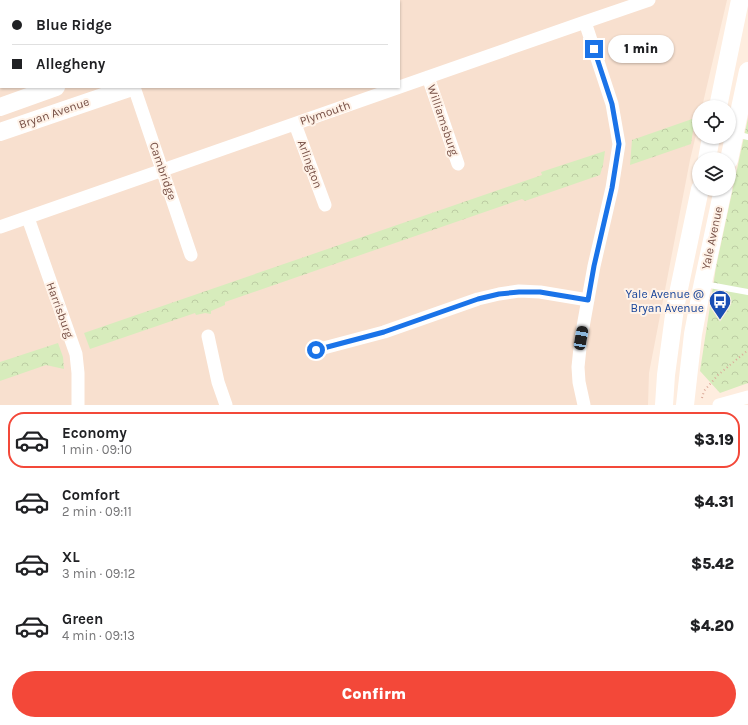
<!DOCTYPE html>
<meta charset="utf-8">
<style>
:root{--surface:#fff;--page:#f6f6f6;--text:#202124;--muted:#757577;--line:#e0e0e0;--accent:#f34839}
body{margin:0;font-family:Karla,sans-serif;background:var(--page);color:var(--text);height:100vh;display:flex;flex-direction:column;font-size:15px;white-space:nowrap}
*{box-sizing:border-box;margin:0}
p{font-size:13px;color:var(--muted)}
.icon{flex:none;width:22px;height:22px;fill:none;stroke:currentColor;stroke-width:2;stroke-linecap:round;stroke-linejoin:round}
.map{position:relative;height:405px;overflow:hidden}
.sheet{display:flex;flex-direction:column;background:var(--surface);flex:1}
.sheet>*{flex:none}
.banner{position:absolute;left:0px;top:0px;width:400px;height:88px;box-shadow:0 1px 3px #0004;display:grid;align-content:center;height:88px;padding:0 12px;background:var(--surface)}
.tools{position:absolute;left:692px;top:100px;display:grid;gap:8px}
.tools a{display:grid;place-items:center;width:44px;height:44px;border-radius:50%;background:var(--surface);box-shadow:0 1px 3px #0004;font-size:20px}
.end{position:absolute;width:18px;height:18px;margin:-9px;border:5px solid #1a73e8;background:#fff;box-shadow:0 0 0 2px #fff}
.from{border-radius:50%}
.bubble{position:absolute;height:28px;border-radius:14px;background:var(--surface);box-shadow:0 1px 3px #0004;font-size:13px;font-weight:800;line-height:28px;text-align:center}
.car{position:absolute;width:12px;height:24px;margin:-12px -6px;border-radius:5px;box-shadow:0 0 3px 1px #0007;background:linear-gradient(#222 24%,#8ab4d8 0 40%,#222 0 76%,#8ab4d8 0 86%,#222 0)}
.banner b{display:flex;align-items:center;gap:14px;height:38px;font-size:15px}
.banner b+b{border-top:1px solid var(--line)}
.banner i{width:10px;height:10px;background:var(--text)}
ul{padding:7px 0 0;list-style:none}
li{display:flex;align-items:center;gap:12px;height:56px;margin:0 8px 6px;padding:0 4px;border:2px solid transparent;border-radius:16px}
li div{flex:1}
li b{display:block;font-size:15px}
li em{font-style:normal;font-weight:800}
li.current{border-color:var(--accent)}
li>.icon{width:36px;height:36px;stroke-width:1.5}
.action{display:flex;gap:8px;margin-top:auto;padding:8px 12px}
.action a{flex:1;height:46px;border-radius:24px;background:var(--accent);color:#fff;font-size:16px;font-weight:800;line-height:46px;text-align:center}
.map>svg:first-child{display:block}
.residential{fill:#f8e0cf;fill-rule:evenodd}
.park{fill:url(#park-crowns)}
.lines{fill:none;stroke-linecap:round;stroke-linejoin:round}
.path{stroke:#daa898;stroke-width:2;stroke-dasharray:1 3;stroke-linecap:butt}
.lane{stroke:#fff;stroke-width:6}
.street{stroke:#fff;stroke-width:13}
.secondary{stroke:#fff;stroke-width:18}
.route{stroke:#1a73e8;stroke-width:5}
.labels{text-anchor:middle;stroke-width:4;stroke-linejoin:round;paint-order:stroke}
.street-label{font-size:12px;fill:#764f45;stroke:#fff2e7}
.transit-label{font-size:12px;fill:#164399;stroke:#fff2e7;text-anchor:end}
</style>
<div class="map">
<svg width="748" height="405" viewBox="0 0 748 405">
<defs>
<pattern id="park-crowns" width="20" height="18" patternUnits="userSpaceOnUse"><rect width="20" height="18" fill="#d7ecbc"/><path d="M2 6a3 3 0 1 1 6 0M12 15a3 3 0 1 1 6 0" fill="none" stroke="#bccca3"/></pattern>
</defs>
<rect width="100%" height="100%" fill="#feeddf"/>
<path class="residential" d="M0 0H727L702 107H699V122L690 160 649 373 648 405H0ZM1 1H399V87H1Z"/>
<path class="park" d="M695 118 691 144 630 165 632 140Z
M748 118V383L720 393 700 371 716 267Z
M605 151 603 165 600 175 525 201 522 199 225 302V305L211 311V314L205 313 196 315 195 313 90 349 84 333 542 175 541 172Z
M58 343 63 357 64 369 46 365 0 381V362Z"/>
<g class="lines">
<path class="path" d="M702 398 704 391 718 375 748 350"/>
<path class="lane" d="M736 134 748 137
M704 284 748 292"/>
<path class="street" d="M91 0V1
M428 77 458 164
M134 87 191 255
M295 124 325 205
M28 218 76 354 78 373V405
M0 227 585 22 649 0
M208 336 218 382 226 405
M316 350 384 332 478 299 499 294 519 291 540 292 588 300
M584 405 579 382 578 367 581 338 594 266 612 188 619 144 612 104 585 22
M719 405 748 397"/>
<path class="secondary" d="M304 1 306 0
M370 1 373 0
M0 107 56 87
M718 107 740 0
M0 132 132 87
M707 159 711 137
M729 160 748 71
M664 405 666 375 675 308 700 189
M685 405 693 334 701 292 723 189"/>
</g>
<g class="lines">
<path class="route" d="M316 350 384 332 478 299 499 294 519 292H540L588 300 594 266 612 188 619 144 612 104 594 49"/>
</g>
<defs>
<g id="bus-pin" transform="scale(1.15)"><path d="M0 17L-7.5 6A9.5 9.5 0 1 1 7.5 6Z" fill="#1a4fb4" stroke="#fff2e7"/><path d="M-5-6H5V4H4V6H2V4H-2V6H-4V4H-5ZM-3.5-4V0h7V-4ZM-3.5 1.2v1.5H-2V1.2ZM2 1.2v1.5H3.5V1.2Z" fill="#fff"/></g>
</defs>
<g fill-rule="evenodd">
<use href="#bus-pin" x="720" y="301"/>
</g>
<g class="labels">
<g class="street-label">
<text transform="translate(54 113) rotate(-19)" y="4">Bryan Avenue</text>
<text transform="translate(325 113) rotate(-19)" y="4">Plymouth</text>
<text transform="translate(443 120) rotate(71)" y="4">Williamsburg</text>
<text transform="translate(310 164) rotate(70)" y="4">Arlington</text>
<text transform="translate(163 171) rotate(71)" y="4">Cambridge</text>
<text transform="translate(712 238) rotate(-78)" y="4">Yale Avenue</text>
<text transform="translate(60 310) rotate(70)" y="4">Harrisburg</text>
</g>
<g class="transit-label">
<text x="704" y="298">Yale Avenue @<tspan x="704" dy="14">Bryan Avenue</tspan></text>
</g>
</g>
</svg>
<div class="tools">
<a><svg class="icon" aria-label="locate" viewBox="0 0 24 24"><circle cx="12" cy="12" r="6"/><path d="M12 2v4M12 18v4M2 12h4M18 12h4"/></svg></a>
<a><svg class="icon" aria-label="layers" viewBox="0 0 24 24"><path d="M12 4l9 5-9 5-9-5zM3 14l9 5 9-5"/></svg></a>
</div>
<i class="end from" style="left:316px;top:350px"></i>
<i class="end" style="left:594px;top:49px"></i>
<div class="bubble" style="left:608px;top:35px;width:66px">1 min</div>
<i class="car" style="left:581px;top:338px;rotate:10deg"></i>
<div class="banner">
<b><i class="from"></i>Blue Ridge</b>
<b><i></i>Allegheny</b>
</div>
</div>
<section class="sheet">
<ul>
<li class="current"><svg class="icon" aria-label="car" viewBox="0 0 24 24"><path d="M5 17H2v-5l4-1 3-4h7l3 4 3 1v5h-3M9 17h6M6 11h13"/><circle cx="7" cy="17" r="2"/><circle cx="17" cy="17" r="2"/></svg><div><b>Economy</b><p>1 min · 09:10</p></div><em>$3.19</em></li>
<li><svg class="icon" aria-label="car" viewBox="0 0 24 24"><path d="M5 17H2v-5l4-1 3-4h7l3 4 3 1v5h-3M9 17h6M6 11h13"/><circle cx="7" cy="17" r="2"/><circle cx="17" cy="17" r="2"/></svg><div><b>Comfort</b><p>2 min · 09:11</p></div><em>$4.31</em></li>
<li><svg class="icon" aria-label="car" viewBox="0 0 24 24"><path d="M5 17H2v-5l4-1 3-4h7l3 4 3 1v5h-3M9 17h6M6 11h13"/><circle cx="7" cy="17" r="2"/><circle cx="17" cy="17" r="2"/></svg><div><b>XL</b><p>3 min · 09:12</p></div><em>$5.42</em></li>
<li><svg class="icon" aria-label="car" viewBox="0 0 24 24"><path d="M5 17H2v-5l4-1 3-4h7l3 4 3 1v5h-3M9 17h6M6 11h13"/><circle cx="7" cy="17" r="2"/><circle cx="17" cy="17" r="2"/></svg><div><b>Green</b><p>4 min · 09:13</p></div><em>$4.20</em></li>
</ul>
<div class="action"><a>Confirm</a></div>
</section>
